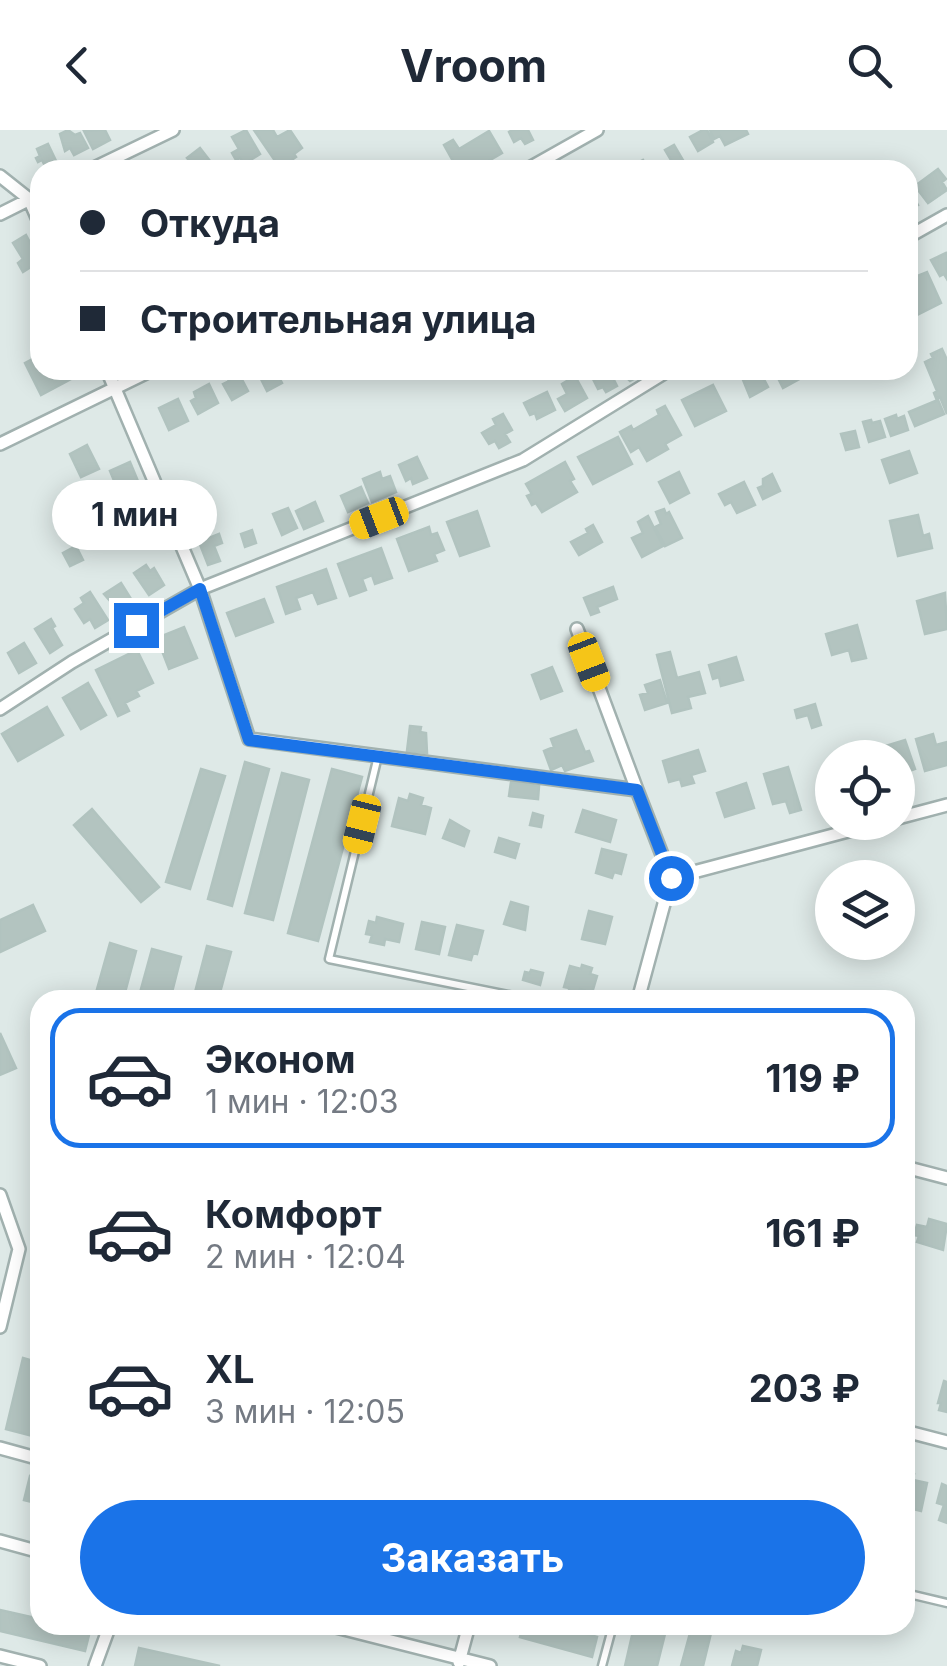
<!DOCTYPE html>
<html lang="ru">
<meta charset="utf-8">
<style>
:root{--surface:#fff;--page:#f2f2f3;--text:#1f2937;--muted:#747a83;--line:#e0e1e3;--accent:#1a73e8}
body{margin:0;font-family:Inter,sans-serif;background:var(--page);color:var(--text);height:100vh;display:flex;flex-direction:column;font-size:38px;white-space:nowrap}
*{box-sizing:border-box;margin:0}
p{font-size:32px;color:var(--muted)}
.icon{flex:none;width:55px;height:55px;fill:none;stroke:currentColor;stroke-width:2;stroke-linecap:round;stroke-linejoin:round}
.map{position:relative;flex:1;overflow:hidden}
.panel{position:absolute;left:30px;top:860px;width:885px;height:645px;display:flex;flex-direction:column;background:var(--surface);border-radius:30px;box-shadow:0 5px 25px #0003}
.panel>*{flex:none}
.guide{position:absolute;left:30px;top:30px;width:888px;height:220px;border-radius:30px;box-shadow:0 5px 25px #0003;display:grid;align-content:center;height:220px;padding:0 50px;background:var(--surface)}
.tools{position:absolute;left:815px;top:610px;display:grid;gap:20px}
.tools a{display:grid;place-items:center;width:100px;height:100px;border-radius:50%;background:var(--surface);box-shadow:0 5px 25px #0003;font-size:50px}
.end{position:absolute;width:45px;height:45px;margin:-22px;border:12px solid #1a73e8;background:#fff;box-shadow:0 0 0 5px #fff}
.from{border-radius:50%}
.bubble{position:absolute;height:70px;border-radius:35px;background:var(--surface);box-shadow:0 5px 25px #0003;font-size:32px;font-weight:700;line-height:70px;text-align:center}
.car{position:absolute;width:30px;height:60px;margin:-30px -15px;border-radius:12px;box-shadow:0 0 8px 2px #0007;background:linear-gradient(#f5c518 24%,#345 0 40%,#f5c518 0 76%,#345 0 86%,#f5c518 0)}
.guide b{display:flex;align-items:center;gap:35px;height:95px;font-size:38px}
.guide b+b{border-top:2px solid var(--line)}
.guide i{width:25px;height:25px;background:var(--text)}
ul{padding:18px 0 0;list-style:none}
li{display:flex;align-items:center;gap:30px;height:140px;margin:0 20px 15px;padding:0 30px;border:5px solid transparent;border-radius:30px}
li div{flex:1}
li b{display:block;font-size:38px}
li em{font-style:normal;font-weight:700}
li.selected{border-color:var(--accent)}
li>.icon{width:90px;height:90px;stroke-width:1.5}
.button{display:flex;gap:20px;margin-top:auto;padding:20px 50px}
.button a{flex:1;height:115px;border-radius:60px;background:var(--accent);color:#fff;font-size:40px;font-weight:700;line-height:115px;text-align:center}
header{display:flex;justify-content:space-between;align-items:center;height:130px;padding:0 50px;background:var(--surface);font-size:45px;font-weight:700}
.map>svg:first-child{display:block}
.building{fill:#b3c4c0;stroke:#b1c3bf;stroke-width:2.5}
.lines{fill:none;stroke-linecap:round;stroke-linejoin:round}
.lane-casing{stroke:#a1b1af;stroke-width:11}
.street-casing{stroke:#a1b1af;stroke-width:16}
.lane{stroke:#fff;stroke-width:6}
.street{stroke:#fff;stroke-width:11}
.route{stroke:#1a73e8;stroke-width:12}
</style>
<header><svg class="icon" aria-label="back" viewBox="0 0 24 24"><path d="M15 5l-7 7 7 7"/></svg>Vroom<svg class="icon" aria-label="search" viewBox="0 0 24 24"><circle cx="10" cy="10" r="6"/><path d="M15 15l6 6"/></svg></header>
<div class="map">
<svg width="947" height="1536" viewBox="0 0 947 1536">
<rect width="100%" height="100%" fill="#dee9e7"/>
<path class="building" d="M68 0 75 5 80 3 88 18 74 25 70 18 65 21 60 4Z
M105 0 110 10 93 19 84 1Z
M246 0 260 24 244 34 240 28 236 30 232 23 239 19 232 7Z
M254 0H273L277 7 290 0 302 18 294 24 296 27 280 38Z
M512 0H528L533 10 525 14 521 8 514 12 509 2Z
M703 0H707L713 12 698 21 690 7Z
M710 0H746L748 4 725 15 720 6 714 9Z
M489 1 502 23 473 40H458L444 15 453 10 459 19Z
M48 14 57 33 46 38 42 30 38 32 36 28 40 26 37 19Z
M674 15 687 37 682 40H668L664 34 671 30 665 20Z
M200 18 217 40H197L187 28Z
M643 30 649 40H630L629 38Z
M938 39 946 49 942 52 947 60 928 73 915 56Z
M908 58 918 75 908 81Z
M26 105 40 131 23 142 18 133 23 129 13 113Z
M946 123 947 125V149L944 144 940 146 931 130Z
M912 142 915 147 927 142 941 173 913 187 908 174V144Z
M942 219 947 230V284L940 267 936 268 934 263 937 261 925 232 933 228 931 224Z
M40 225V240H88L41 265 25 233Z
M237 240 248 261 232 270 223 254 229 251 226 246Z
M260 240H275L282 253 267 261 258 243Z
M596 240H609L617 256 606 262 603 257 598 259 591 245Z
M619 240H648L649 241 630 251Z
M739 240H759L768 257 750 267Z
M774 240H799L803 247 783 258Z
M575 246 587 268 565 281 558 269 567 264 562 254Z
M209 254 218 273 198 284 191 271 196 268 194 262Z
M713 255 726 281 695 296 682 270Z
M547 262 555 280 537 289 535 283 530 285 524 273Z
M178 269 188 291 169 300 159 278Z
M938 270 944 284 915 296 909 282Z
M665 276 681 305 665 314 668 319 647 331 639 317 631 322 620 302 631 296 633 300 659 285 657 280Z
M503 284 512 300 505 304 510 312 499 318 495 311 489 314 482 303 496 295 493 289Z
M896 285 897 289 904 286 908 300 891 306 885 289Z
M871 290 872 293 880 291 885 307 869 312 863 292Z
M855 301 859 317 846 320 841 304Z
M618 307 632 334 593 354 578 327Z
M87 315 99 339 81 347 70 324Z
M909 321 917 343 890 353 882 330Z
M417 327 427 348 413 354 411 348 406 351 399 335Z
M130 332 140 356 120 365 110 341Z
M565 332 574 349 570 351 577 362 542 382 536 373 532 375 527 366 532 364 526 354Z
M380 342 382 349 390 346 396 362 372 372 363 349Z
M679 342 689 363 670 373 659 352Z
M772 344 780 361 763 369 758 358 763 356V349Z
M744 352 755 375 737 383 731 372 725 375 719 364Z
M361 357 368 373 348 382 341 366Z
M315 372 323 391 304 399 296 381Z
M288 378 297 398 282 405 273 384Z
M664 379 666 384 669 382 682 408 665 416 655 397 661 394 656 382Z
M477 381 489 416 460 426 447 392Z
M918 385 923 406 929 404 932 418 898 426 890 391Z
M648 386 663 416 642 427 632 408 643 403 638 392Z
M593 395 602 412 579 425 571 412 588 403 586 399Z
M429 397 431 405 437 403 444 420 434 424 437 431 409 441 397 409Z
M252 400 256 413 245 417 241 404Z
M219 404 222 413 214 416 220 431 208 435 199 412Z
M76 416 83 430 70 436 63 423Z
M381 418 392 448 375 454 372 445 362 449 366 460 350 466 338 434Z
M146 435 150 441 154 438 164 455 149 465 134 443Z
M326 439 336 468 318 474 313 462 296 468 300 479 286 484 277 457Z
M121 453 133 472 119 481 104 464Z
M613 457 617 469 597 477 599 482 591 485 584 468Z
M90 462 108 490 95 498 90 489 84 493 75 479 84 473 81 468Z
M945 463 947 499 925 504 917 471Z
M264 469 273 492 236 506 227 483Z
M51 489 55 496 52 498 62 515 50 523 35 499Z
M857 495 866 528 852 531 849 520 832 525 826 504Z
M184 497 197 528 169 539 157 508Z
M24 513 36 533 19 543 8 523Z
M137 520 153 553 136 561 139 566 125 573 129 581 118 586 96 540Z
M670 522 677 548 699 542 705 563 688 567 691 578 672 583 657 525Z
M736 527 743 550 721 556 719 547 713 549 709 535Z
M552 537 562 561 541 569 532 545Z
M660 550 667 573 645 580 640 565 648 563 645 555Z
M88 553 106 585 81 599 63 568Z
M815 574 821 595 812 598 808 585 797 588 795 580Z
M47 577 63 605 18 631 2 604Z
M410 596 421 597 420 602 426 603 427 623 407 621Z
M576 600 585 622 589 621 593 631 565 641 562 635 551 640 544 621 554 617 551 609Z
M933 604 936 615 947 612V635L925 641 916 609Z
M905 610 915 639 898 645V628H885L882 617Z
M698 620 705 641 691 645 694 653 682 656 680 649 669 652 663 631Z
M245 632 269 639 232 776 208 769Z
M788 637 801 680 790 683 786 671 773 674 764 644Z
M201 639 225 646 190 759 166 752Z
M332 639 362 647 318 811 288 803Z
M282 643 309 650 273 790 245 783Z
M511 652 539 656 538 669 509 666Z
M746 653 754 678 725 687 717 663Z
M410 664 423 668 421 675 431 678 425 704 392 696 399 668 408 671Z
M92 679 159 757 141 772 74 695Z
M583 680 616 690 610 712 576 702Z
M533 683 543 686 541 697 530 695Z
M450 690 469 701 464 716 443 708Z
M499 708 519 714 515 728 495 722Z
M602 719 626 725 621 744 614 742 612 748 596 743Z
M511 772 528 777 525 800 504 794Z
M33 775 45 801 0 822V790Z
M589 781 612 787 605 814 582 809Z
M377 787 403 794 399 812 385 809 384 815 370 812 372 805 366 804 369 791 376 793Z
M422 792 445 797 439 824 416 819Z
M457 795 483 801 477 824 473 823 471 830 449 825Z
M110 813 136 821 123 870H94Z
M207 816 231 822 218 870H193Z
M152 819 181 827 170 870H138Z
M582 835 592 838 590 844 597 846 592 863 580 859 579 865 569 861V858L564 857 570 836 581 839Z
M531 840 543 843 540 855 523 850 525 842 530 843Z
M0 903 16 938 0 945Z
M929 1089 947 1094 943 1120 917 1112 919 1106 914 1105 917 1095 927 1097Z
M23 1228 40 1233V1308L6 1299Z
M944 1251 947 1252V1282L939 1280 941 1273H938Z
M905 1342 914 1344 913 1350 927 1353 921 1381 905 1377Z
M30 1346 40 1349V1374L24 1370Z
M942 1354 947 1356V1393L939 1390 944 1375 937 1373Z
M0 1480 40 1489V1495H65L90 1501 85 1521 0 1501Z
M523 1495H554L597 1507 592 1527 520 1507Z
M692 1496 711 1503 703 1536H681Z
M634 1497 665 1504 657 1536H625Z
M743 1516 761 1520 757 1536H732L736 1521 741 1523Z
M139 1518 220 1536H135Z"/>
<g class="lines">
<g class="lane-casing">
<path id="lane" d="M378 626 329 829 533 870
M905 1463 947 1473
M602 1536 613 1495"/>
</g>
<g class="street-casing">
<path id="street" d="M90 40 173 0
M526 40 597 0
M0 46 29 69 40 94
M0 84 40 64
M908 107 947 85
M107 240 200 459 249 609 637 660 671 748
M0 314 152 240
M577 499 637 660
M0 579 72 532 200 459 523 330 669 240
M898 688 947 675
M671 748 882 692
M638 870 671 748
M905 1037 947 1048
M0 1065 19 1119 0 1197
M905 1301 947 1312
M0 1318 40 1329
M0 1411 40 1422
M328 1495 490 1536
M0 1526 40 1536
M459 1532 469 1495
M95 1536 110 1495"/>
</g>
<use href="#lane" class="lane"/>
<use href="#street" class="street"/>
</g>
<g class="lines">
<path class="route" d="M136 495 200 459 249 610 637 660 671 748"/>
</g>
</svg>
<div class="tools">
<a><svg class="icon" aria-label="locate" viewBox="0 0 24 24"><circle cx="12" cy="12" r="6"/><path d="M12 2v4M12 18v4M2 12h4M18 12h4"/></svg></a>
<a><svg class="icon" aria-label="layers" viewBox="0 0 24 24"><path d="M12 4l9 5-9 5-9-5zM3 14l9 5 9-5"/></svg></a>
</div>
<i class="end from" style="left:671px;top:748px"></i>
<i class="end" style="left:136px;top:495px"></i>
<div class="bubble" style="left:52px;top:350px;width:165px">1 мин</div>
<i class="car" style="left:379px;top:388px;rotate:249deg"></i>
<i class="car" style="left:589px;top:532px;rotate:159deg"></i>
<i class="car" style="left:362px;top:694px;rotate:194deg"></i>
<div class="guide">
<b><i class="from"></i>Откуда</b>
<b><i></i>Строительная улица</b>
</div>
<section class="panel">
<ul>
<li class="selected"><svg class="icon" aria-label="car" viewBox="0 0 24 24"><path d="M5 17H2v-5l4-1 3-4h7l3 4 3 1v5h-3M9 17h6M6 11h13"/><circle cx="7" cy="17" r="2"/><circle cx="17" cy="17" r="2"/></svg><div><b>Эконом</b><p>1 мин · 12:03</p></div><em>119 ₽</em></li>
<li><svg class="icon" aria-label="car" viewBox="0 0 24 24"><path d="M5 17H2v-5l4-1 3-4h7l3 4 3 1v5h-3M9 17h6M6 11h13"/><circle cx="7" cy="17" r="2"/><circle cx="17" cy="17" r="2"/></svg><div><b>Комфорт</b><p>2 мин · 12:04</p></div><em>161 ₽</em></li>
<li><svg class="icon" aria-label="car" viewBox="0 0 24 24"><path d="M5 17H2v-5l4-1 3-4h7l3 4 3 1v5h-3M9 17h6M6 11h13"/><circle cx="7" cy="17" r="2"/><circle cx="17" cy="17" r="2"/></svg><div><b>XL</b><p>3 мин · 12:05</p></div><em>203 ₽</em></li>
</ul>
<div class="button"><a>Заказать</a></div>
</section>
</div>
